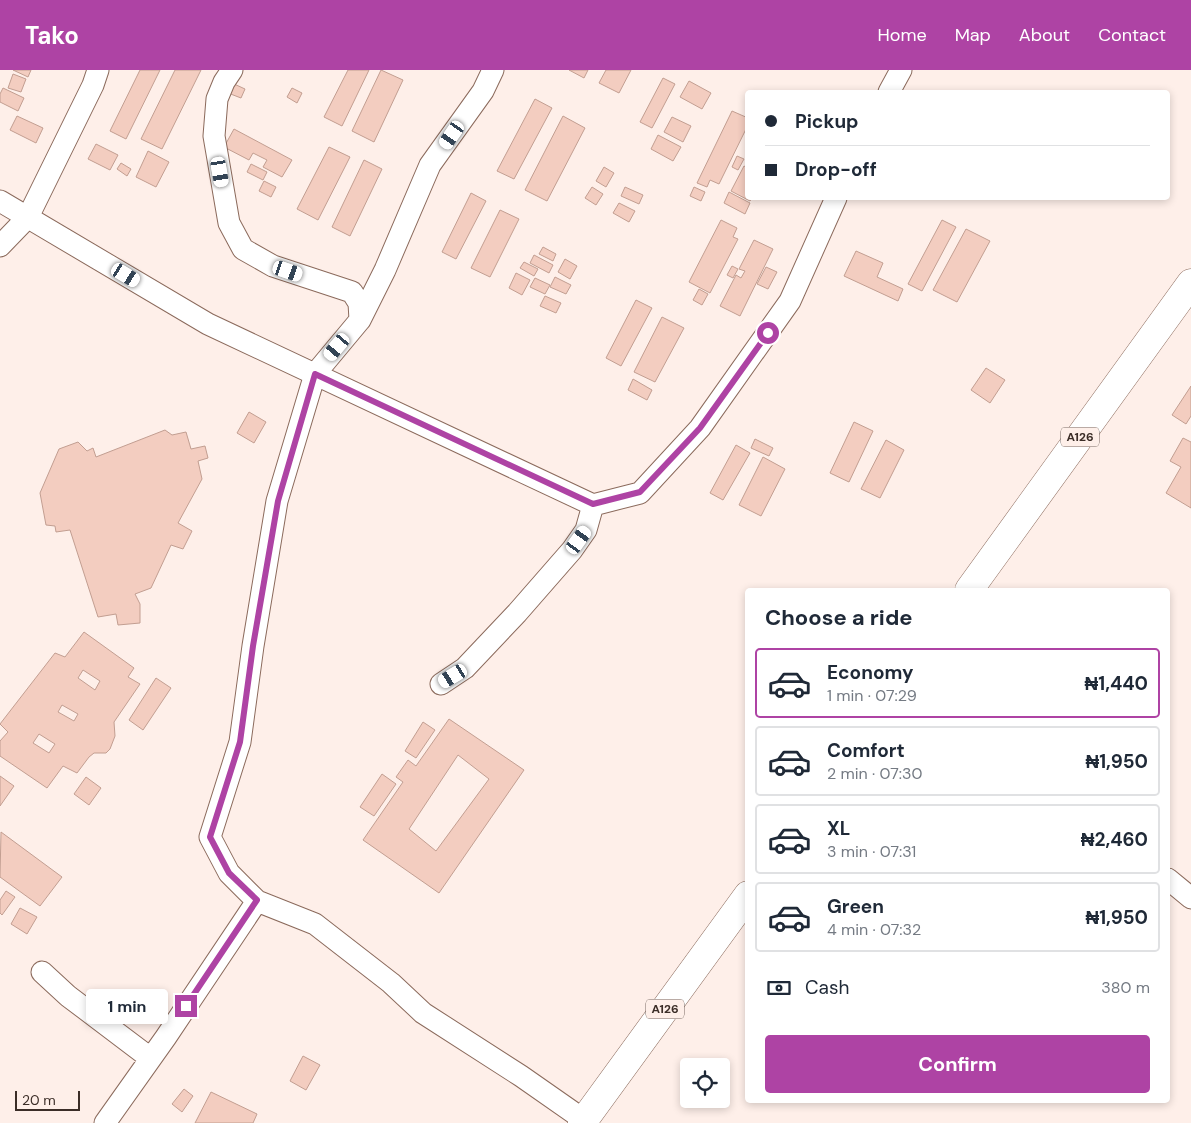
<!DOCTYPE html>
<meta charset="utf-8">
<style>
:root{--surface:#fff;--page:#f6f6f7;--text:#1f2937;--muted:#747a83;--line:#e0e1e3;--accent:#ae43a4}
body{margin:0;font-family:"DM Sans",sans-serif;background:var(--page);color:var(--text);height:100vh;display:flex;flex-direction:column;font-size:19px;white-space:nowrap}
*{box-sizing:border-box;margin:0}
p{font-size:16px;color:var(--muted)}
.icon{flex:none;width:28px;height:28px;fill:none;stroke:currentColor;stroke-width:2;stroke-linecap:round;stroke-linejoin:round}
.map{position:relative;flex:1;overflow:hidden}
.side{position:absolute;left:745px;top:518px;width:425px;height:515px;display:flex;flex-direction:column;background:var(--surface);border-radius:5px;box-shadow:0 2px 8px #0003}
.side>*{flex:none}
.guide{position:absolute;left:745px;top:20px;width:425px;height:110px;border-radius:5px;box-shadow:0 2px 8px #0003;display:grid;align-content:center;height:110px;padding:0 20px;background:var(--surface)}
.controls{position:absolute;left:680px;top:988px;display:grid;gap:10px}
.controls a{display:grid;place-items:center;width:50px;height:50px;border-radius:5px;background:var(--surface);box-shadow:0 2px 8px #0003;font-size:25px}
.scale{position:absolute;left:15px;bottom:12px;width:65px;box-sizing:border-box;padding-left:5px;border:2px solid #3b2d27;border-top:0;font-size:14px;line-height:18px;white-space:nowrap;color:#3b2d27;-webkit-text-stroke:4px #feefe9;paint-order:stroke}
.end{position:absolute;width:22px;height:22px;margin:-11px;border:6px solid #ae43a4;background:#fff;box-shadow:0 0 0 2px #fff}
.from{border-radius:50%}
.bubble{position:absolute;height:35px;border-radius:5px;background:var(--surface);box-shadow:0 2px 8px #0003;font-size:16px;font-weight:700;line-height:35px;text-align:center}
.car{position:absolute;width:15px;height:30px;margin:-15px -8px;border-radius:6px;box-shadow:0 0 4px 1px #0007;background:linear-gradient(#fff 24%,#345 0 40%,#fff 0 76%,#345 0 86%,#fff 0)}
.guide b{display:flex;align-items:center;gap:18px;height:48px;font-size:19px}
.guide b+b{border-top:1px solid var(--line)}
.guide i{width:12px;height:12px;background:var(--text)}
ul{padding:0;list-style:none}
li{display:flex;align-items:center;gap:15px;height:70px;margin:0 10px 8px;padding:0 10px;border:2px solid var(--line);border-radius:5px}
li div{flex:1}
li b{display:block;font-size:19px}
li em{font-style:normal;font-weight:700}
li.on{border-color:var(--accent)}
li>.icon{width:45px;height:45px;stroke-width:1.5}
h2{padding:0 20px;font-size:22px;line-height:60px}
.pay{display:flex;align-items:center;gap:12px;height:55px;padding:0 20px;font-size:19px}
.pay p{margin-inline-start:auto}
.cta{display:flex;gap:10px;margin-top:auto;padding:10px 20px}
.cta a{flex:1;height:58px;border-radius:5px;background:var(--accent);color:#fff;font-size:20px;font-weight:700;line-height:58px;text-align:center}
header{display:flex;align-items:center;gap:30px;box-sizing:border-box;height:70px;padding:0 25px;background:var(--accent);color:#fff}
header strong{font-size:24px}
nav{display:flex;gap:28px;margin-inline-start:auto;font-size:18px}
.map>svg:first-child{display:block}
.building{fill:#f3cdc0;stroke:#c29e91;fill-rule:evenodd}
.lines{fill:none;stroke-linecap:round;stroke-linejoin:round}
.minor-casing{stroke:#8b6a5c;stroke-width:23}
.highway-casing{stroke:#8b6a5c;stroke-width:29}
.minor{stroke:#fff;stroke-width:21}
.highway{stroke:#fff;stroke-width:28}
.route{stroke:#ae43a4;stroke-width:6}
.labels{text-anchor:middle;stroke-width:4;stroke-linejoin:round;paint-order:stroke}
.shield{fill:#feefe9;stroke:#766761;stroke-width:1}
.shield-label{font-size:12px;font-weight:bold;fill:#3b2d27}
</style>
<header>
<strong>Tako</strong>
<nav><a>Home</a><a>Map</a><a>About</a><a>Contact</a></nav>
</header>
<div class="map">
<svg width="1191" height="1053" viewBox="0 0 1191 1053">
<rect width="100%" height="100%" fill="#feefe9"/>
<path class="building" d="M13 0H31L28 7Z
M140 0H160L126 69 110 61Z
M175 0H201L162 79 141 69Z
M348 0H369L342 56 324 47Z
M381 0 403 10 374 72 352 61Z
M569 0H588L584 8Z
M606 0H631L619 23 599 13Z
M13 4 26 9 21 22 8 18Z
M663 8 675 14 652 58 640 52Z
M689 11 711 23 702 39 680 27Z
M232 13 245 19 241 28 228 23Z
M3 18 24 28 18 41 0 32V24Z
M292 18 302 23 297 33 287 27Z
M535 29 552 38 514 109 497 101Z
M732 41 748 48V55L719 114 710 110 707 117 697 113Z
M17 46 43 58 36 73 10 60Z
M563 46 585 58 547 131 525 120Z
M672 47 691 56 683 72 664 62Z
M234 59 292 90 282 107 263 97 267 90 253 83 249 90 224 77Z
M658 65 681 77 673 91 651 79Z
M96 74 118 85 110 100 88 89Z
M329 77 350 87 318 150 297 139Z
M148 81 169 92 156 117 136 107Z
M737 86 744 89 738 100 732 97Z
M364 90 382 99 350 166 332 157Z
M121 93 131 99 127 106 117 99Z
M251 94 267 102 263 110 247 102Z
M744 96 748 98V128H752L750 131 731 121Z
M604 97 614 103 606 117 596 111Z
M264 111 276 117 271 127 259 121Z
M592 117 603 124 596 135 585 128Z
M625 117 643 125 639 134 621 126Z
M694 117 705 122 701 131 690 126Z
M729 122 750 133 745 144 724 133Z
M471 123 486 131 456 189 442 182Z
M619 133 635 141 629 152 613 143Z
M500 140 519 149 490 207 471 198Z
M721 150 737 158 733 167 738 169 710 223 689 212Z
M942 150 956 157 922 221 908 214Z
M966 159 990 171 957 232 933 220Z
M754 170 773 179 740 246 720 236 736 205 741 208 745 201 739 199Z
M543 177 556 184 553 191 539 184Z
M856 181 883 193 877 207 903 219 898 231 844 206Z
M534 185 553 195 549 203 530 193Z
M565 189 577 196 570 209 558 202Z
M524 192 538 199 534 206 520 198Z
M732 196 738 199 733 208 727 205Z
M766 197 777 202 768 219 757 214Z
M516 203 530 210 522 225 509 218Z
M555 207 571 215 566 224 550 217Z
M535 208 550 215 545 224 530 217Z
M699 219 708 224 702 235 693 230Z
M545 226 561 233 556 243 540 236Z
M636 230 652 238 621 296 606 288Z
M662 247 684 258 655 312 634 302Z
M986 298 1005 310 990 333 971 320Z
M633 309 652 320 647 330 628 320Z
M1191 316V346L1186 354 1172 345Z
M249 342 266 352 254 373 237 363Z
M854 352 873 361 849 412 830 403Z
M165 360 172 365 186 362 191 379 205 376 208 388 198 391 202 409 178 453 192 461 183 479 171 475 151 518 135 524 140 534V553L118 555 116 544 98 547 70 460 56 462 55 456 46 455 40 423 59 379 78 372 87 381 93 378 96 387Z
M1183 368 1191 372V438L1166 423 1181 397 1170 391Z
M755 369 773 378 769 386 751 378Z
M886 370 904 380 880 428 861 419Z
M736 375 750 383 723 430 710 423Z
M763 387 785 399 761 446 739 435Z
M84 562 134 598 128 607 140 614 114 652 115 666 110 679 106 683H94L89 687 77 703 63 696 47 718 0 686V671L8 662 0 654 55 583 65 587ZM83 600 100 611 95 620 78 608ZM62 635 78 644 74 651 58 642ZM39 664 55 674 49 683 33 673Z
M156 608 171 618 143 660 129 650Z
M449 649 524 700 439 823 363 770 403 712 396 707 408 690 416 696ZM458 685 489 709 436 781 409 759Z
M423 652 435 660 416 688 405 681Z
M382 704 396 714 374 746 360 737Z
M0 706 14 716 0 736Z
M86 707 101 718 89 735 74 724Z
M1 762 62 807 40 836 0 807Z
M6 821 15 827 2 845 0 843V830Z
M20 838 37 847 27 864 11 854Z
M303 986 320 995 306 1020 290 1011Z
M184 1019 193 1026 182 1042 172 1034Z
M211 1022 257 1044 253 1053H195Z"/>
<g class="lines">
<g class="minor-casing">
<path id="minor" d="M232 0 224 12 217 29 214 66 229 153 243 179 273 196 352 222 359 233 360 250
M889 22 901 0
M0 131 208 254 593 435 640 423 700 358 790 231 836 128
M0 176 28 147 93 15 98 0
M441 614 465 598 517 543 572 480 586 460 593 435
M1168 809 1191 828
M257 831 229 803 210 767 240 672 253 576 277 431 315 304 360 250 385 200 430 95 483 21 493 0
M42 902 68 926 150 988
M105 1053 166 967 257 831 315 854 391 913 423 943 521 1006 584 1050"/>
</g>
<g class="highway-casing">
<path id="highway" d="M969 520 1191 213
M582 1053 748 825"/>
</g>
<use href="#minor" class="minor"/>
<use href="#highway" class="highway"/>
</g>
<g class="lines">
<path class="route" d="M186 936 257 830 229 803 210 767 240 672 253 576 278 431 315 304 593 434 640 422 700 358 768 263"/>
</g>
<g class="labels">
<g class="shield">
<rect x="1061" y="357.5" width="38" height="19" rx="4"/>
<rect x="646" y="929.5" width="38" height="19" rx="4"/>
</g>
<g class="shield-label">
<text x="1080" y="371">A126</text>
<text x="665" y="943">A126</text>
</g>
</g>
</svg>
<div class="controls">
<a><svg class="icon" aria-label="locate" viewBox="0 0 24 24"><circle cx="12" cy="12" r="6"/><path d="M12 2v4M12 18v4M2 12h4M18 12h4"/></svg></a>
</div>
<div class="scale">20 m</div>
<i class="end from" style="left:768px;top:263px"></i>
<i class="end" style="left:186px;top:936px"></i>
<div class="bubble" style="left:86px;top:919px;width:82px">1 min</div>
<i class="car" style="left:452px;top:65px;rotate:215deg"></i>
<i class="car" style="left:220px;top:102px;rotate:170deg"></i>
<i class="car" style="left:288px;top:201px;rotate:109deg"></i>
<i class="car" style="left:126px;top:205px;rotate:121deg"></i>
<i class="car" style="left:337px;top:277px;rotate:220deg"></i>
<i class="car" style="left:579px;top:470px;rotate:36deg"></i>
<i class="car" style="left:453px;top:606px;rotate:239deg"></i>
<div class="guide">
<b><i class="from"></i>Pickup</b>
<b><i></i>Drop-off</b>
</div>
<section class="side">
<h2>Choose a ride</h2>
<ul>
<li class="on"><svg class="icon" aria-label="car" viewBox="0 0 24 24"><path d="M5 17H2v-5l4-1 3-4h7l3 4 3 1v5h-3M9 17h6M6 11h13"/><circle cx="7" cy="17" r="2"/><circle cx="17" cy="17" r="2"/></svg><div><b>Economy</b><p>1 min · 07:29</p></div><em>₦1,440</em></li>
<li><svg class="icon" aria-label="car" viewBox="0 0 24 24"><path d="M5 17H2v-5l4-1 3-4h7l3 4 3 1v5h-3M9 17h6M6 11h13"/><circle cx="7" cy="17" r="2"/><circle cx="17" cy="17" r="2"/></svg><div><b>Comfort</b><p>2 min · 07:30</p></div><em>₦1,950</em></li>
<li><svg class="icon" aria-label="car" viewBox="0 0 24 24"><path d="M5 17H2v-5l4-1 3-4h7l3 4 3 1v5h-3M9 17h6M6 11h13"/><circle cx="7" cy="17" r="2"/><circle cx="17" cy="17" r="2"/></svg><div><b>XL</b><p>3 min · 07:31</p></div><em>₦2,460</em></li>
<li><svg class="icon" aria-label="car" viewBox="0 0 24 24"><path d="M5 17H2v-5l4-1 3-4h7l3 4 3 1v5h-3M9 17h6M6 11h13"/><circle cx="7" cy="17" r="2"/><circle cx="17" cy="17" r="2"/></svg><div><b>Green</b><p>4 min · 07:32</p></div><em>₦1,950</em></li>
</ul>
<div class="pay"><svg class="icon" aria-label="cash" viewBox="0 0 24 24"><path d="M3 7h18v10H3z"/><circle cx="12" cy="12" r="2"/></svg>Cash<p>380 m</p></div>
<div class="cta"><a>Confirm</a></div>
</section>
</div>
